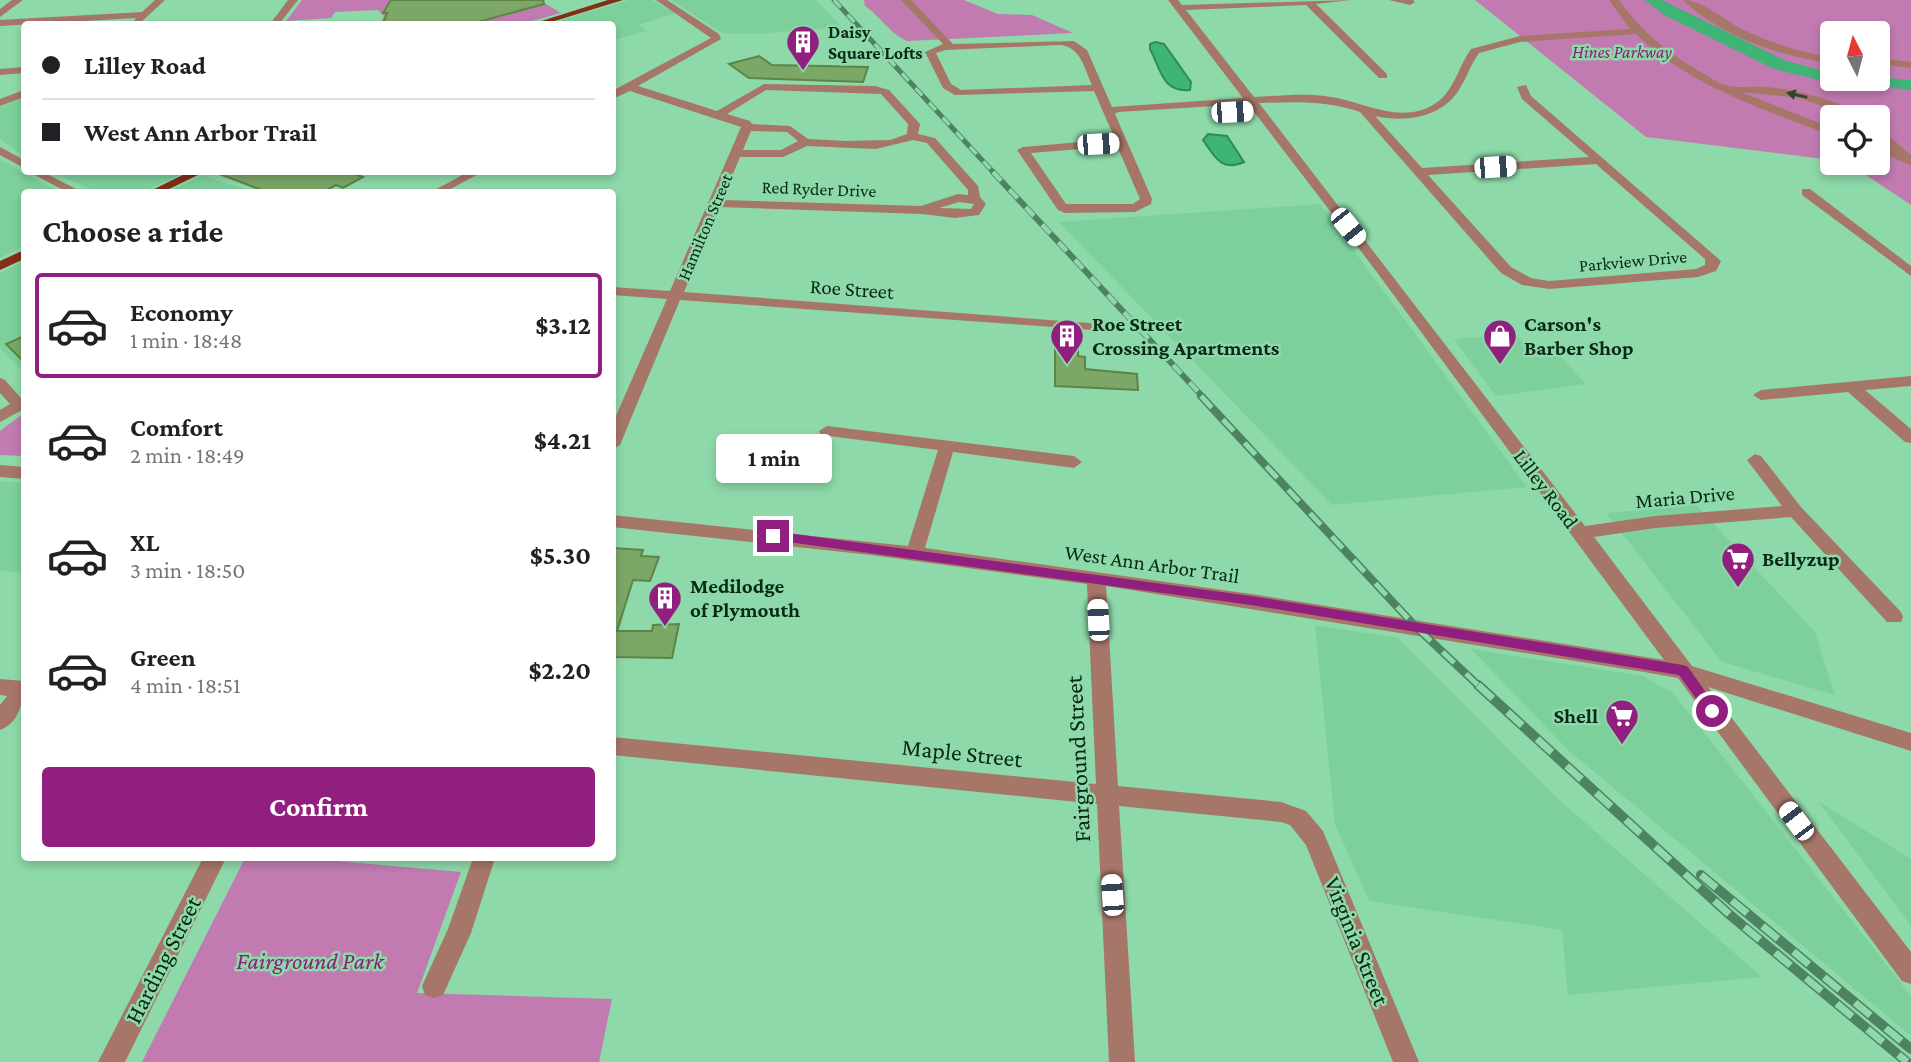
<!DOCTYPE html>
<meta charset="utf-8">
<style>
:root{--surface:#fff;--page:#f6f6f6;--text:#202124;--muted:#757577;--line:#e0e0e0;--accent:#911f7f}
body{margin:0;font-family:"Crimson Pro",serif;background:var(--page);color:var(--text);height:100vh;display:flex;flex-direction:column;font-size:26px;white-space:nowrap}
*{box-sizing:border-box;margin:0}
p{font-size:23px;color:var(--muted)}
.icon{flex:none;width:38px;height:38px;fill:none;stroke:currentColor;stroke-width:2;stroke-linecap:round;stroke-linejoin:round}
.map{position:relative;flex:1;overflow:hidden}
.side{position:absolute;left:21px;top:189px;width:595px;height:672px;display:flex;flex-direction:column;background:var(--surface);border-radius:7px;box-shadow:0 4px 10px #0003}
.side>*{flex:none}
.guide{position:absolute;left:21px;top:21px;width:595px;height:154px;border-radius:7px;box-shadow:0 4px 10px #0003;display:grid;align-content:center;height:154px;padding:0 21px;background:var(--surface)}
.needle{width:46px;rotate:354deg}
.fabs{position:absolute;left:1820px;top:21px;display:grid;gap:14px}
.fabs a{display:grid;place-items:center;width:70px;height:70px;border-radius:7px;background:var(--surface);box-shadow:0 4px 10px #0003;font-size:35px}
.end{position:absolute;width:32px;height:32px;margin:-16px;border:9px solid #911f7f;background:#fff;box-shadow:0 0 0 4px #fff}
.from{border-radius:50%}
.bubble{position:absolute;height:49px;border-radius:7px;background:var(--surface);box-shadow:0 4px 10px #0003;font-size:23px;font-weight:700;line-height:49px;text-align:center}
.car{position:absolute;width:21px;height:42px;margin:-21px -10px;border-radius:9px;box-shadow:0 0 5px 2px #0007;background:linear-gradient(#fff 24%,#345 0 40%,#fff 0 76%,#345 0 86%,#fff 0)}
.guide b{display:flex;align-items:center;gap:24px;height:66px;font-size:26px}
.guide b+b{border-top:2px solid var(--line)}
.guide i{width:18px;height:18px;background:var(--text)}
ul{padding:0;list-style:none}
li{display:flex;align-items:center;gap:21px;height:105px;margin:0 14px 10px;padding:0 7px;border:4px solid transparent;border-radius:7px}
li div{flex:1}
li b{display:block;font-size:26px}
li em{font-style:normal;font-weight:700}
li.active{border-color:var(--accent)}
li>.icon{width:63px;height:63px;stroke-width:1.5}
h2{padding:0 21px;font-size:32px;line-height:84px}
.button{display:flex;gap:14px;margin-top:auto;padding:14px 21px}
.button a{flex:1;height:80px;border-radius:7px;background:var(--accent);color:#fff;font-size:28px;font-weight:700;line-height:80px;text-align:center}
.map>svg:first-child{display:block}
.built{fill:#7dd09c}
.green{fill:#c17bb1;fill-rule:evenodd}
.water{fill:#3eb574;stroke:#2e8b58;stroke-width:2}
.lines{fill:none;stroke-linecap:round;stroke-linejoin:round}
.river{fill:#3eb574;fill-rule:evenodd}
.building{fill:#7ca767;stroke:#5c8547;stroke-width:2}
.minor{fill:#a67669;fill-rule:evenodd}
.major{fill:#832e18;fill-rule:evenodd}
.rail-far3-casing{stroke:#4d8362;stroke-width:5}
.rail-far2-casing{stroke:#4d8362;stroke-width:6}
.rail-far1-casing{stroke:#4d8362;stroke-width:8}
.rail-casing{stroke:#4d8362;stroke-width:10}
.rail-far3{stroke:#8ed9a9;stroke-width:3.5;stroke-dasharray:10;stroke-linecap:butt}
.rail-far2{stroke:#8ed9a9;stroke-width:4.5;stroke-dasharray:12;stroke-linecap:butt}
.rail-far1{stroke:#8ed9a9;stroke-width:5;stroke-dasharray:16;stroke-linecap:butt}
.rail{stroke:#8ed9a9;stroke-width:7;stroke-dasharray:20;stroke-linecap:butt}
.oneway{fill:#384030}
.route{fill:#911f7f}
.labels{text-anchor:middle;stroke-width:5;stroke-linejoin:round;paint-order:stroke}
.far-poi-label{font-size:18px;font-weight:bold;fill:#092917;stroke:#8ed9a9;text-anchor:start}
.far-park-label{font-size:18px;font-style:italic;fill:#8a1e79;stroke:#8ed9a9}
.far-street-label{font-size:18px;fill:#092917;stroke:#8ed9a9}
.street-label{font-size:21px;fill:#092917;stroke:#8ed9a9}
.poi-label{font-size:21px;font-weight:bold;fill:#092917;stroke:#8ed9a9;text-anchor:start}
.near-street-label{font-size:24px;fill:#092917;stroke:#8ed9a9}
.near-park-label{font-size:24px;font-style:italic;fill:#8a1e79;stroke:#8ed9a9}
</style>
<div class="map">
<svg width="1911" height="1062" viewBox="0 0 1911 1062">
<rect width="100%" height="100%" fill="#8ed9a9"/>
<path class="built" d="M629 0H652L676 13 638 25 648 31 613 40 612 24H549Z
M671 0H816L842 27 755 34 722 33Z
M24 97V156L0 139V107Z
M0 159 59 192H24V246L0 258Z
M51 172H187L142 192H98Z
M202 176 255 192H167Z
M1320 204 1527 487 1332 505 1059 222Z
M24 261V373L0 348V273Z
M1515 334 1528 348 1551 346 1586 384 1496 396 1454 339Z
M0 481 24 483V573L0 570Z
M1696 505 1815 632 1835 695 1722 662 1606 513Z
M1315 625 1398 638 1557 798 1762 977 1568 995 1562 930 1369 901 1335 824Z
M1471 649 1643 676 1673 693 1911 996V1036L1568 750Z
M1818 801 1911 859V926Z"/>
<path class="green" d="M302 0H539L561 13 521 24H380L384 16 378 10 335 12 331 18 286 21Z
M864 0H964L998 14 1032 15 1073 33 907 41C889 33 881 17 865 6Z
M1475 0H1911V205L1848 163H1878V117H1832V160L1646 137ZM1832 33H1878V79H1832Z
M24 413V456L0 455V431Z
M245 858H302L461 872 417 993 612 999 599 1062H142Z"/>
<path class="water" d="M1155 42 1164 44 1191 82 1190 90C1162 93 1161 69 1150 49V44Z
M1208 134 1227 136 1244 162C1221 172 1215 157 1203 140Z"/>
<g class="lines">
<path class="river" d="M1645 0H1662L1786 61 1832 73V79L1878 77 1911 80V90L1839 81 1832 83 1774 69 1664 15Z"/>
</g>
<path class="building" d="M391 0H543L544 4 471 24H383L387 13H383Z
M759 56 772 65 868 67 863 82 749 78 729 64Z
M214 172H359L357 175 363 177 343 188 336 185 323 192H267Z
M24 336V362L6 344Z
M1055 340 1078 341V356L1085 357V369L1137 374 1138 390 1055 386Z
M612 548 643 550 641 556 659 557 650 581 633 580 617 631H652L653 625 679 624 672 658 612 657Z"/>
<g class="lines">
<path class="minor" d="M12 0H23L0 17V9Z
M155 0H165L139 24 133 22 136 18 0 26V20L142 12Z
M288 0H298L279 24H270Z
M656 0H667L719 34 721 39 638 86 717 111 764 84 875 86 889 90 920 124 918 134 935 138 978 186 980 197 986 204 979 215 955 218 922 214 719 207 684 292 1089 323 1094 324V330L680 300 620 445 612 450V425L667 299 612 295V287L670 291 741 127 630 91 612 99V91L711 38ZM766 90 881 94 908 124 907 134 890 140 846 141 808 139 790 126 752 124 750 121 727 114ZM751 131 787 132 798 141 781 150H743ZM913 140 927 143 968 190V195L958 194 921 206 722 200 740 157H783L807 146 876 149ZM959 202 974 204 971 209 939 208Z
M901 0H911L953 44 1074 41 1087 50 1112 107 1243 98 1168 0H1178L1182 5 1351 0 1316 4 1387 74V78H1379L1306 5 1186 10 1254 97C1277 96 1302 93 1325 96 1363 100 1404 129 1440 100 1455 87 1460 64 1471 49L1520 36 1630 29 1609 0H1619C1642 32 1669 54 1704 74 1711 78 1720 84 1728 86 1739 88 1754 86 1766 87 1801 90 1833 100 1865 115L1866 117H1853L1799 98 1741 92 1832 128V135L1828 134C1761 109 1689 85 1636 34L1520 42 1479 53C1471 64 1467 77 1460 88 1444 117 1406 123 1375 116L1422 168 1589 157 1522 99 1517 87 1526 85 1531 96 1721 261 1716 271 1698 277 1549 289 1522 285 1501 273 1360 112C1326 100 1295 102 1259 103L1585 526 1655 516 1782 506 1747 460 1755 454 1761 456 1801 507 1901 612 1903 617 1901 622H1887L1791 517 1655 528 1594 537 1692 666 1911 733V751L1708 687 1911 952V984L1902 981 1678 678 1644 672 1106 586 1118 786 1281 802 1306 811 1323 831 1419 1062H1393L1306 845 1290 825 1281 822 1119 806 1135 1062H1109L1097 804 612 755V737L1096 784 1087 584 871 555 612 527V515L908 546 938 450 821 435 819 431 827 426 1074 456 1082 462 1074 468 953 452 925 548 1258 595 1664 660 1373 267 1248 104 1118 112 1115 114 1152 199 1151 204 1135 212 1065 213 1058 210 1017 150 1023 147 1115 139 1094 91 955 95 943 88 925 52 943 44ZM1060 45C1081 47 1084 68 1092 85L961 90 951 84 936 53 945 50ZM1117 146 1140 199 1133 204H1066L1031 153ZM1596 164 1705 259V265L1696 269 1549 281 1531 278 1511 267 1428 175Z
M1389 0H1413L1415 2 1410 5Z
M1683 0C1703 0 1724 20 1742 29 1771 43 1800 53 1832 57V63C1785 59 1717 34 1683 0Z
M1878 58 1911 62V68L1878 64Z
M24 67V73L0 75V69Z
M24 90V97L0 106V99Z
M1878 127 1911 155V165L1878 152V145L1892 149 1878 136Z
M0 147 24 160V168L0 155Z
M29 172H43L82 192H67Z
M468 172H482L445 192H431Z
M1802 189H1810L1911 266V276L1802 195Z
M1911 376V386L1865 390 1911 429V443L1905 442 1848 392 1761 400 1753 395 1761 390Z
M0 378 5 380 21 398 24 397V409L0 422V410L10 404 0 393Z
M0 465 24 467V479L0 477Z
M0 679 24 681C24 699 20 723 0 730V705L7 696 0 695Z
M203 858H226L125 1062H98Z
M473 858H495L471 933 443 995 434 998 425 995 422 986 448 929Z"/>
<path class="major" d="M608 0H623L545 24H532Z
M189 172H204L163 192H148Z
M24 250V259L0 270V261Z"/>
<g class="rail-far3-casing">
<path id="rail-far3" d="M834 0 995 174"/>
</g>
<g class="rail-far2-casing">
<path id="rail-far2" d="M993 172 1203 397"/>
</g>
<g class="rail-far1-casing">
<path id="rail-far1" d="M1201 396 1416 627 1480 687"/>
</g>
<g class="rail-casing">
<path id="rail" d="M1478 685 1730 915 1907 1062
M1701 875 1911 1049"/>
</g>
<use href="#rail-far3" class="rail-far3"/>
<use href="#rail-far2" class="rail-far2"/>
<use href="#rail-far1" class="rail-far1"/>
<use href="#rail" class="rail"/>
</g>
<defs><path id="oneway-solid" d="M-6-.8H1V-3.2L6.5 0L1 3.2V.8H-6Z" transform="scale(1.75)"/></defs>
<use class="oneway" href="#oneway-solid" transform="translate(1797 95) rotate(-167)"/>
<path class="route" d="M773 531 1251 596 1683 665 1688 667 1719 711 1712 716 1708 715 1679 675 1251 605 773 540 767 536Z"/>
<defs>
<g id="building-pin" transform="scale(1.75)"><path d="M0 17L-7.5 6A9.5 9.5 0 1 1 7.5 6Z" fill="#911f7f" stroke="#8ed9a9"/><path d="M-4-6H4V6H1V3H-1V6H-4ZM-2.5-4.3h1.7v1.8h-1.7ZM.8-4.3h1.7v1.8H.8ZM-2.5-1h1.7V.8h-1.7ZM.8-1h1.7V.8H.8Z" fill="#fff"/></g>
<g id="shop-pin" transform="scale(1.75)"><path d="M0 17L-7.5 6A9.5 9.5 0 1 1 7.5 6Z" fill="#911f7f" stroke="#8ed9a9"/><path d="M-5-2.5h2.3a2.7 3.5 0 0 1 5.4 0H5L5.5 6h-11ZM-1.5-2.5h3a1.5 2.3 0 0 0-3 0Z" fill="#fff"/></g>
<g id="supermarket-pin" transform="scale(1.75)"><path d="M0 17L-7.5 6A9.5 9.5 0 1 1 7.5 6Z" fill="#911f7f" stroke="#8ed9a9"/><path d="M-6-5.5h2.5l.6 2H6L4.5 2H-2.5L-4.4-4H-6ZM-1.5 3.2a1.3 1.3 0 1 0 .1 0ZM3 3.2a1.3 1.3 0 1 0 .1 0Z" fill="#fff"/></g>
</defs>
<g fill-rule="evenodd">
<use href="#building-pin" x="803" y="42"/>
<use href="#building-pin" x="1067" y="336"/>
<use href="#shop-pin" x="1500" y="336"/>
<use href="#supermarket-pin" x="1738" y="559"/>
<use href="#building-pin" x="665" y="598"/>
<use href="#supermarket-pin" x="1622" y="716"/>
</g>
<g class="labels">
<g class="far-poi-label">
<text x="828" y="38">Daisy<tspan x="828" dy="21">Square Lofts</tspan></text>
</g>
<g class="far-park-label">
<text x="1622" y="58">Hines Parkway</text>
</g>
<g class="far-street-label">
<text transform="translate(819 189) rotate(2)" y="6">Red Ryder Drive</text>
<text transform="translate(705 227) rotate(-67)" y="6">Hamilton Street</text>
<text transform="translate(1633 261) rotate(-5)" y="6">Parkview Drive</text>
</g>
<g class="street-label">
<text transform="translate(852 289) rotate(4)" y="7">Roe Street</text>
<text transform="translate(1546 489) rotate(53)" y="7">Lilley Road</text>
<text transform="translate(1685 497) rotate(-5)" y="7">Maria Drive</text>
<text transform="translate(1152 564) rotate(8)" y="7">West Ann Arbor Trail</text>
</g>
<g class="poi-label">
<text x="1092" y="331">Roe Street<tspan x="1092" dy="24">Crossing Apartments</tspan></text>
<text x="1524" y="331">Carson's<tspan x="1524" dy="24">Barber Shop</tspan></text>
<text x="1762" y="566">Bellyzup</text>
<text x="690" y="593">Medilodge<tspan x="690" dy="24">of Plymouth</tspan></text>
<text x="1598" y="723" text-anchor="end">Shell</text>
</g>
<g class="near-street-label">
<text transform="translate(962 753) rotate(6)" y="8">Maple Street</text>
<text transform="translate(1078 759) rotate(-93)" y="8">Fairground Street</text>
<text transform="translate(1357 941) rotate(68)" y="8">Virginia Street</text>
<text transform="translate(163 960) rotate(-63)" y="8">Harding Street</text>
</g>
<g class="near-park-label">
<text x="310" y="969">Fairground Park</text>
</g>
</g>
</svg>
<div class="fabs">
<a><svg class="needle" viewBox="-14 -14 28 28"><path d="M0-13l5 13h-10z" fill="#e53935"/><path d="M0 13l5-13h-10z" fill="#757577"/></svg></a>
<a><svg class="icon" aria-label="locate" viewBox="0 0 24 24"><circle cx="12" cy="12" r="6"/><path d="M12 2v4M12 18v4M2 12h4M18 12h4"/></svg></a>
</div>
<i class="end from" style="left:1712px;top:711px"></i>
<i class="end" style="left:773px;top:536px"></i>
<div class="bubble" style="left:716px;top:434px;width:116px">1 min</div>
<i class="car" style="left:1232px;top:112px;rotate:87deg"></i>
<i class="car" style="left:1098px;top:144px;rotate:87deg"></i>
<i class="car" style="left:1495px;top:167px;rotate:86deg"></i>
<i class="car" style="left:1348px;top:227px;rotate:141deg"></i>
<i class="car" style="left:1098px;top:620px;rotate:357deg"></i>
<i class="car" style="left:1796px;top:821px;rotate:323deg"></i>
<i class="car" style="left:1112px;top:895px;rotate:356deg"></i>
<div class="guide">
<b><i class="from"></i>Lilley Road</b>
<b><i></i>West Ann Arbor Trail</b>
</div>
<section class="side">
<h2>Choose a ride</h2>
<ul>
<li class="active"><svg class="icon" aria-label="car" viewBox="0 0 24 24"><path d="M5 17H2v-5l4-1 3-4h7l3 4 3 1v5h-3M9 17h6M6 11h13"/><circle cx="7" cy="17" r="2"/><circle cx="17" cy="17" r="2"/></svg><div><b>Economy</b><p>1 min · 18:48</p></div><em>$3.12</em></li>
<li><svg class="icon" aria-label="car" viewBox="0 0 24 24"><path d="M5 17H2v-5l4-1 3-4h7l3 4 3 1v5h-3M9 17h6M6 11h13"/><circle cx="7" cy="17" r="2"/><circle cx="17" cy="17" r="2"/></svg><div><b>Comfort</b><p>2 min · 18:49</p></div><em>$4.21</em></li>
<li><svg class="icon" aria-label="car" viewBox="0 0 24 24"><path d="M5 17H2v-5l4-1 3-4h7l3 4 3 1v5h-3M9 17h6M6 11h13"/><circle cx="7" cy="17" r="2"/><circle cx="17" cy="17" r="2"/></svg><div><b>XL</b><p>3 min · 18:50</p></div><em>$5.30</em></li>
<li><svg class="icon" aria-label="car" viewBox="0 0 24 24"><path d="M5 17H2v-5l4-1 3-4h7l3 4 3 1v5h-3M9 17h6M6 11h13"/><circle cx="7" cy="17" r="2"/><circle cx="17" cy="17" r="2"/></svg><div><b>Green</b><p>4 min · 18:51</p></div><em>$2.20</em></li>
</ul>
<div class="button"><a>Confirm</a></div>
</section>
</div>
